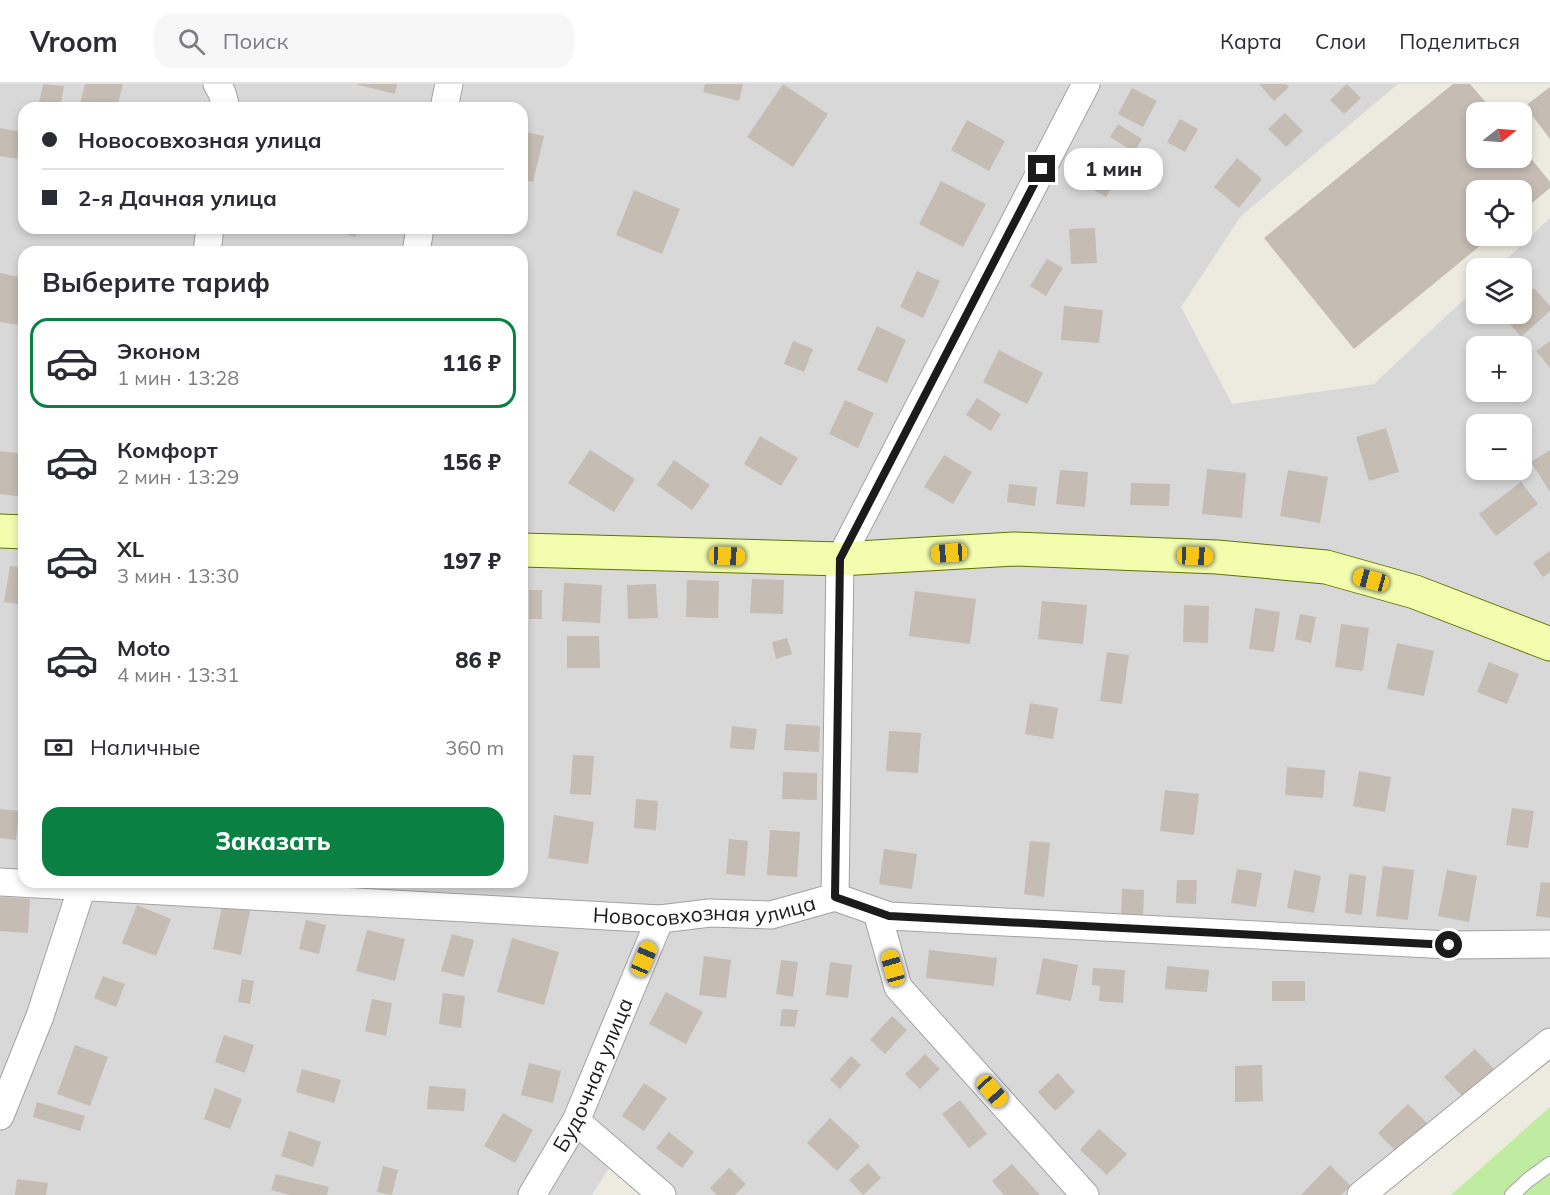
<!DOCTYPE html>
<html lang="ru">
<meta charset="utf-8">
<style>
:root{--surface:#fff;--page:#f7f7f7;--text:#2b2b33;--muted:#7c7c81;--line:#e1e1e2;--accent:#0b8043}
body{margin:0;font-family:Mulish,sans-serif;background:var(--page);color:var(--text);height:100vh;display:flex;flex-direction:column;font-size:22px;white-space:nowrap}
*{box-sizing:border-box;margin:0}
p{font-size:20px;color:var(--muted)}
.icon{flex:none;width:33px;height:33px;fill:none;stroke:currentColor;stroke-width:2;stroke-linecap:round;stroke-linejoin:round}
.map{position:relative;flex:1;overflow:hidden}
.panel{position:absolute;left:18px;top:162px;width:510px;height:642px;display:flex;flex-direction:column;background:var(--surface);border-radius:18px;box-shadow:0 3px 9px #0003}
.panel>*{flex:none}
.guide{position:absolute;left:18px;top:18px;width:510px;height:132px;border-radius:18px;box-shadow:0 3px 9px #0003;display:grid;align-content:center;height:132px;padding:0 24px;background:var(--surface)}
.needle{width:39px;rotate:73deg}
.tools{position:absolute;left:1466px;top:18px;display:grid;gap:12px}
.tools a{display:grid;place-items:center;width:66px;height:66px;border-radius:12px;background:var(--surface);box-shadow:0 3px 9px #0003;font-size:30px}
.end{position:absolute;width:27px;height:27px;margin:-14px;border:8px solid #1b1b1b;background:#fff;box-shadow:0 0 0 3px #fff}
.from{border-radius:50%}
.bubble{position:absolute;height:42px;border-radius:18px;background:var(--surface);box-shadow:0 3px 9px #0003;font-size:20px;font-weight:800;line-height:42px;text-align:center}
.car{position:absolute;width:18px;height:36px;margin:-18px -9px;border-radius:8px;box-shadow:0 0 4px 2px #0007;background:linear-gradient(#f5c518 24%,#345 0 40%,#f5c518 0 76%,#345 0 86%,#f5c518 0)}
.guide b{display:flex;align-items:center;gap:21px;height:57px;font-size:22px}
.guide b+b{border-top:2px solid var(--line)}
.guide i{width:15px;height:15px;background:var(--text)}
ul{padding:0;list-style:none}
li{display:flex;align-items:center;gap:18px;height:90px;margin:0 12px 9px;padding:0 12px;border:3px solid transparent;border-radius:18px}
li div{flex:1}
li b{display:block;font-size:22px}
li em{font-style:normal;font-weight:800}
li.selected{border-color:var(--accent)}
li>.icon{width:54px;height:54px;stroke-width:1.5}
h2{padding:0 24px;font-size:27px;line-height:72px}
.pay{display:flex;align-items:center;gap:15px;height:66px;padding:0 24px;font-size:22px}
.pay p{margin-inline-start:auto}
.cta{display:flex;gap:12px;margin-top:auto;padding:12px 24px}
.cta a{flex:1;height:69px;border-radius:18px;background:var(--accent);color:#fff;font-size:24px;font-weight:800;line-height:69px;text-align:center}
header{display:flex;align-items:center;gap:36px;box-sizing:border-box;height:84px;padding:0 30px;background:var(--surface);border-bottom:2px solid var(--line)}
header strong{font-size:28px}
nav{display:flex;gap:33px;margin-inline-start:auto;font-size:21px}
.search{width:420px;height:54px;background:var(--page);display:flex;align-items:center;gap:15px;box-sizing:border-box;padding:0 21px;border-radius:18px;color:var(--muted);font-size:22px}
.map>svg:first-child{display:block}
.residential{fill:#d9d8d8;fill-rule:evenodd}
.grass{fill:#c0eca1}
.building{fill:#c5bcb3}
.lines{fill:none;stroke-linecap:round;stroke-linejoin:round}
.lane-casing{stroke:#a2a2a2;stroke-width:16}
.street-casing{stroke:#a2a2a2;stroke-width:29}
.secondary-casing{stroke:#5e7400;stroke-width:35}
.lane{stroke:#fff;stroke-width:14}
.street{stroke:#fff;stroke-width:27}
.secondary{stroke:#f2fdae;stroke-width:33}
.route{stroke:#1b1b1b;stroke-width:8}
.labels{text-anchor:middle;stroke-width:4.5;stroke-linejoin:round;paint-order:stroke}
.street-label{font-size:21px;fill:#1b1b1b;stroke:#fff}
</style>
<header>
<strong>Vroom</strong>
<div class="search"><svg class="icon" aria-label="search" viewBox="0 0 24 24"><circle cx="10" cy="10" r="6"/><path d="M15 15l6 6"/></svg>Поиск</div>
<nav><a>Карта</a><a>Слои</a><a>Поделиться</a></nav>
</header>
<div class="map">
<svg width="1550" height="1111" viewBox="0 0 1550 1111">
<rect width="100%" height="100%" fill="#edeae0"/>
<path class="residential" d="M0 0H1398L1241 132 1181 223 1232 320 1374 300 1476 204V230H1521V184H1497L1550 134V965L1380 1111H674L619 1068 592 1111H0ZM24 24H522V144H24ZM24 168H522V798H24ZM1476 262H1521V308H1476ZM1476 340H1521V386H1476Z"/>
<path class="grass" d="M1550 1023V1111H1451Z"/>
<path class="building" d="M43 0 64 2 60 24H38Z
M85 0H123L117 24H79Z
M355 0H397L395 10Z
M705 0H743L739 17 703 8Z
M783 0 828 30 793 83 747 53Z
M1259 0H1286L1289 3 1274 17Z
M1347 0 1361 14 1344 30 1330 16Z
M1453 0H1470L1494 28H1476V74H1521V62L1550 98V104L1521 128V106H1476V152H1492L1354 265 1264 154Z
M1550 3V55L1525 22Z
M1132 4 1157 17 1143 43 1118 30Z
M1285 29 1303 47 1286 63 1268 45Z
M1180 35 1198 45 1185 68 1167 58Z
M967 36 1005 57 989 87 951 66Z
M1118 40 1142 55 1134 68 1110 53Z
M0 44 22 48 17 75 0 72Z
M522 47 544 52 533 98 522 95Z
M1100 63 1126 77 1106 113 1081 99Z
M1237 74 1262 95 1239 124 1214 103Z
M941 97 986 120 963 163 919 140Z
M634 106 680 125 662 170 616 151Z
M330 144H358L355 153Z
M1095 144 1097 179 1071 180 1069 145Z
M1047 175 1063 184 1046 212 1030 202Z
M917 187 940 197 923 234 900 223Z
M0 189 24 194V214L19 241 0 238Z
M1534 204 1550 222V227L1521 253 1503 232 1506 230H1521V216Z
M1064 222 1103 226 1099 259 1061 256Z
M877 242 906 256 887 299 857 286Z
M793 257 813 265 804 288 784 280Z
M1550 257V284L1536 267Z
M999 266 1043 289 1027 320 983 298Z
M977 314 1001 330 991 347 966 331Z
M845 316 874 329 858 364 829 350Z
M1386 344 1399 388 1369 397 1356 353Z
M760 352 798 374 781 402 744 380Z
M590 366 635 395 614 428 568 399Z
M1550 366V408L1531 378Z
M0 367 24 370V413L0 410Z
M944 371 972 388 953 420 924 403Z
M674 376 710 401 692 426 657 401Z
M1207 385 1246 389 1242 434 1202 430Z
M1060 386 1088 388 1085 423 1056 420Z
M1288 386 1328 393 1320 439 1280 432Z
M1521 398 1538 420 1496 452 1479 430Z
M1131 399 1170 400 1169 422 1130 421Z
M1009 400 1037 403 1035 422 1007 418Z
M1550 467V488L1543 493 1533 479Z
M10 482 24 484V521L4 518Z
M752 495 784 496 783 530 750 529Z
M687 496 719 497 718 534 686 533Z
M564 499 602 501 600 539 562 537Z
M656 500 658 534 628 535 627 501Z
M529 506H542V535H529Z
M915 507 976 515 970 560 909 552Z
M1042 517 1087 521 1083 560 1038 555Z
M1184 521 1209 522 1208 559 1183 558Z
M1255 524 1280 528 1274 568 1249 565Z
M1300 530 1316 533 1311 559 1295 555Z
M1341 540 1369 544 1363 587 1335 583Z
M567 552H599L600 584H567Z
M787 554 792 570 776 575 772 558Z
M1397 559 1434 567 1424 612 1387 605Z
M1107 568 1129 571 1122 620 1100 617Z
M1489 578 1519 590 1507 620 1477 608Z
M1030 619 1058 624 1053 655 1025 650Z
M786 640 820 642 819 668 784 666Z
M732 642 757 645 754 666 730 664Z
M889 647 921 649 918 689 886 687Z
M573 671 594 672 591 711 570 710Z
M1287 683 1325 686 1323 714 1285 711Z
M1359 687 1391 693 1385 728 1353 722Z
M783 688 817 689V716L782 715Z
M1165 706 1199 710 1194 751 1160 747Z
M636 715 658 717 656 746 634 744Z
M1512 724 1534 727 1528 764 1506 761Z
M0 725 19 727 16 756 0 754Z
M554 731 594 738 588 780 548 774Z
M770 746 800 748 797 793 767 791Z
M729 755 748 757 745 792 726 790Z
M1030 757 1050 759 1044 813 1024 810Z
M884 765 917 770 912 805 879 800Z
M1383 782 1414 786 1408 836 1376 832Z
M1237 785 1262 789 1256 823 1231 819Z
M1294 786 1321 792 1314 829 1287 824Z
M1447 786 1477 792 1469 838 1438 832Z
M1349 790 1366 792 1362 831 1345 829Z
M1177 796H1197L1196 820 1176 819Z
M1541 798 1550 799V834L1536 832Z
M1122 805 1144 806 1143 835 1121 834Z
M0 813 30 815 28 849 0 847Z
M137 821 171 835 156 872 122 859Z
M222 822 250 827 241 871 213 865Z
M306 836 326 841 319 870 299 865Z
M367 846 405 855 395 897 356 887Z
M452 850 474 856 464 893 441 887Z
M512 854 559 868 544 921 497 908Z
M929 866 997 874 994 902 926 894Z
M704 872 731 876 726 914 699 911Z
M1043 874 1078 881 1071 917 1036 910Z
M781 876 798 878 793 913 776 910Z
M830 878 852 881 848 914 826 911Z
M1167 882 1209 886 1207 908 1165 905Z
M1093 884 1125 886 1123 919 1099 917 1100 902 1092 901Z
M103 892 125 900 116 923 94 914Z
M242 895 254 897 250 920 238 918Z
M1272 897H1305V917H1272Z
M666 908 703 928 686 960 649 940Z
M443 909 465 912 461 944 439 940Z
M372 915 392 919 386 952 365 947Z
M782 925 798 926 795 943 780 942Z
M892 932 907 946 885 970 870 956Z
M224 951 254 961 245 989 215 978Z
M75 961 108 973 90 1022 57 1010Z
M1475 965 1495 986 1464 1014 1444 993Z
M925 970 940 985 920 1005 905 990Z
M851 972 861 981 840 1005 830 996Z
M529 979 561 987 553 1019 521 1011Z
M1262 981 1263 1017 1235 1018V982Z
M302 985 341 996 334 1019 296 1008Z
M1058 989 1075 1008 1055 1027 1038 1008Z
M644 999 667 1014 644 1047 622 1032Z
M429 1002 466 1005 464 1027 427 1025Z
M215 1004 242 1015 230 1045 204 1035Z
M960 1016 987 1050 969 1064 942 1030Z
M37 1018 85 1032 80 1047 33 1033Z
M1408 1020 1429 1041 1399 1070 1378 1049Z
M503 1029 533 1046 515 1079 484 1062Z
M830 1034 860 1062 837 1087 807 1059Z
M1099 1045 1127 1070 1107 1091 1080 1066Z
M289 1047 321 1058 313 1083 281 1072Z
M669 1048 694 1068 682 1084 656 1064Z
M868 1079 881 1094 863 1111 849 1096Z
M1012 1080 1040 1111H1004L992 1097Z
M1330 1081 1351 1102 1341 1111H1301Z
M383 1082 398 1086 392 1111 377 1108Z
M729 1084 746 1100 735 1111H717L710 1104Z
M276 1090 329 1103 327 1111H289L271 1106Z
M17 1095 48 1099 46 1111H15Z"/>
<g class="lines">
<g class="lane-casing">
<path id="lane" d="M1512 1111 1528 1096 1550 1080"/>
</g>
<g class="street-casing">
<g id="street">
<path d="M217 0 222 9 226 24"/>
<path d="M444 24 449 0"/>
<path d="M207 168 210 144"/>
<path d="M416 168 420 144"/>
<path id="s1" d="M0 798 660 835 710 829 771 831 835 813 889 832 1449 861 1550 860"/>
<path d="M835 813 840 475 1086 0"/>
<path d="M877 828 898 903 1085 1111"/>
<path d="M0 1032 40 932 82 803"/>
<path d="M576 1037 662 1111"/>
<path id="s2" d="M532 1111 576 1037 660 835"/>
<path d="M1361 1111 1550 958"/>
</g>
</g>
<g class="secondary-casing">
<path id="secondary" d="M0 447 24 448
M522 466 840 475 1014 465 1217 473 1326 483 1415 508 1550 560"/>
</g>
<use href="#lane" class="lane"/>
<use href="#street" class="street"/>
<use href="#secondary" class="secondary"/>
</g>
<g class="lines">
<path class="route" d="M1042 85 840 475 835 813 889 832 1449 861"/>
</g>
<g class="labels">
<g class="street-label">
<text dy="7" stroke="none"><textPath href="#s1" startOffset="706">Новосовхозная улица</textPath></text>
<text dy="7" stroke="none"><textPath href="#s2" startOffset="135">Будочная улица</textPath></text>
</g>
</g>
</svg>
<div class="tools">
<a><svg class="needle" viewBox="-14 -14 28 28"><path d="M0-13l5 13h-10z" fill="#e53935"/><path d="M0 13l5-13h-10z" fill="#7c7c81"/></svg></a>
<a><svg class="icon" aria-label="locate" viewBox="0 0 24 24"><circle cx="12" cy="12" r="6"/><path d="M12 2v4M12 18v4M2 12h4M18 12h4"/></svg></a>
<a><svg class="icon" aria-label="layers" viewBox="0 0 24 24"><path d="M12 4l9 5-9 5-9-5zM3 14l9 5 9-5"/></svg></a>
<a>+</a>
<a>−</a>
</div>
<i class="end from" style="left:1449px;top:861px"></i>
<i class="end" style="left:1042px;top:85px"></i>
<div class="bubble" style="left:1064px;top:64px;width:99px">1 мин</div>
<i class="car" style="left:949px;top:469px;rotate:266deg"></i>
<i class="car" style="left:727px;top:472px;rotate:92deg"></i>
<i class="car" style="left:1195px;top:472px;rotate:92deg"></i>
<i class="car" style="left:1371px;top:496px;rotate:285deg"></i>
<i class="car" style="left:644px;top:875px;rotate:23deg"></i>
<i class="car" style="left:893px;top:884px;rotate:344deg"></i>
<i class="car" style="left:992px;top:1007px;rotate:138deg"></i>
<div class="guide">
<b><i class="from"></i>Новосовхозная улица</b>
<b><i></i>2-я Дачная улица</b>
</div>
<section class="panel">
<h2>Выберите тариф</h2>
<ul>
<li class="selected"><svg class="icon" aria-label="car" viewBox="0 0 24 24"><path d="M5 17H2v-5l4-1 3-4h7l3 4 3 1v5h-3M9 17h6M6 11h13"/><circle cx="7" cy="17" r="2"/><circle cx="17" cy="17" r="2"/></svg><div><b>Эконом</b><p>1 мин · 13:28</p></div><em>116 ₽</em></li>
<li><svg class="icon" aria-label="car" viewBox="0 0 24 24"><path d="M5 17H2v-5l4-1 3-4h7l3 4 3 1v5h-3M9 17h6M6 11h13"/><circle cx="7" cy="17" r="2"/><circle cx="17" cy="17" r="2"/></svg><div><b>Комфорт</b><p>2 мин · 13:29</p></div><em>156 ₽</em></li>
<li><svg class="icon" aria-label="car" viewBox="0 0 24 24"><path d="M5 17H2v-5l4-1 3-4h7l3 4 3 1v5h-3M9 17h6M6 11h13"/><circle cx="7" cy="17" r="2"/><circle cx="17" cy="17" r="2"/></svg><div><b>XL</b><p>3 мин · 13:30</p></div><em>197 ₽</em></li>
<li><svg class="icon" aria-label="car" viewBox="0 0 24 24"><path d="M5 17H2v-5l4-1 3-4h7l3 4 3 1v5h-3M9 17h6M6 11h13"/><circle cx="7" cy="17" r="2"/><circle cx="17" cy="17" r="2"/></svg><div><b>Moto</b><p>4 мин · 13:31</p></div><em>86 ₽</em></li>
</ul>
<div class="pay"><svg class="icon" aria-label="cash" viewBox="0 0 24 24"><path d="M3 7h18v10H3z"/><circle cx="12" cy="12" r="2"/></svg>Наличные<p>360 m</p></div>
<div class="cta"><a>Заказать</a></div>
</section>
</div>
